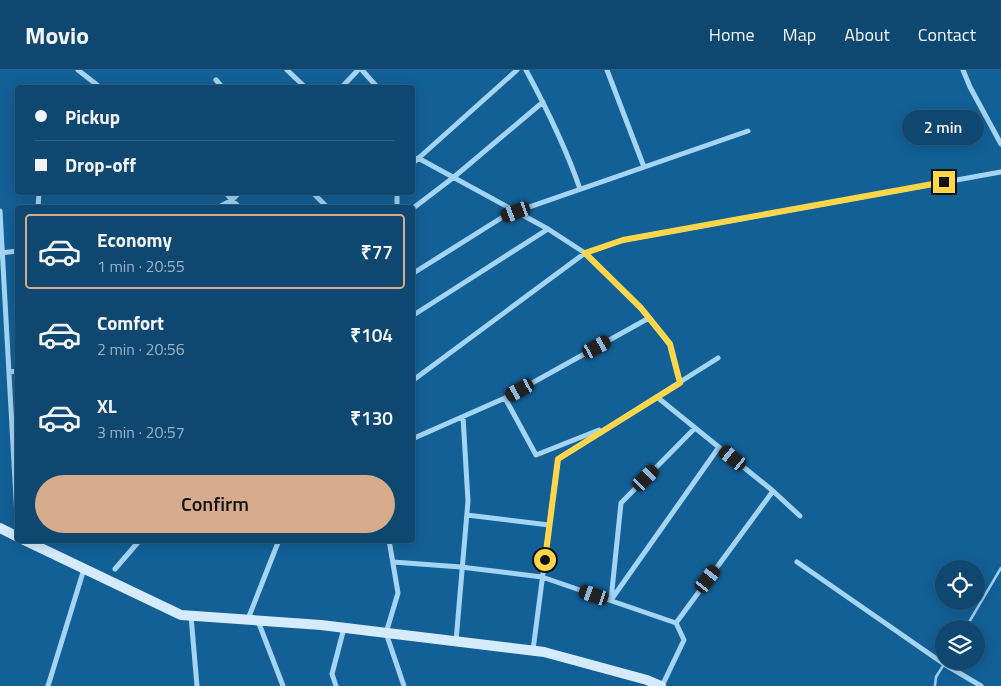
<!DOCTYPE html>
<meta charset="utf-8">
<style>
:root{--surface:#0e4871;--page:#174f76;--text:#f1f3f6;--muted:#9bb2c3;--line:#2e6084;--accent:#d6ab8b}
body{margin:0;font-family:"Titillium Web",sans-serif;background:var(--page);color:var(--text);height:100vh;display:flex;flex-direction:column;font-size:19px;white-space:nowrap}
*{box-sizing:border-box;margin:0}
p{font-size:16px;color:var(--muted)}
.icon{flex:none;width:28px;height:28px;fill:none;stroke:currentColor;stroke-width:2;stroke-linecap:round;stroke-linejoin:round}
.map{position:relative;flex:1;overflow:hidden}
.side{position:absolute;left:15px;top:135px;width:400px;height:338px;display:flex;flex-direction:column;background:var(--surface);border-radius:5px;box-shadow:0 2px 12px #0003,0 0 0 1px var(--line)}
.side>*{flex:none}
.guide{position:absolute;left:15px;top:15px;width:400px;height:110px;border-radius:5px;box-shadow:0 2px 12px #0003,0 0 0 1px var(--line);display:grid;align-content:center;height:110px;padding:0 20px;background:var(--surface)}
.controls{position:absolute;left:935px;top:490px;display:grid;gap:10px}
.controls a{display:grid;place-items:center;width:50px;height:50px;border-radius:50%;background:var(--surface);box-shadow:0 2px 12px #0003,0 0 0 1px var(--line);font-size:25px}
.end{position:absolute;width:22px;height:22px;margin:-11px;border:6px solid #ffd54a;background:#111;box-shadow:0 0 0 2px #111}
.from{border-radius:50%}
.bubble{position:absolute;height:35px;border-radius:18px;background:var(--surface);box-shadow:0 2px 12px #0003,0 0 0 1px var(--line);font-size:16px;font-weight:600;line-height:35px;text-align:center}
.car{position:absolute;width:15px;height:30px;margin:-15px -8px;border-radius:6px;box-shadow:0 0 4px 1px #0007;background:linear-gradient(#222 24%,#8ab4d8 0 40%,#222 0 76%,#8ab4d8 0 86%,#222 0)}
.guide b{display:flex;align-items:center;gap:18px;height:48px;font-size:19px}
.guide b+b{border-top:1px solid var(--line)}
.guide i{width:12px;height:12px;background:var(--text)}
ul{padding:9px 0 0;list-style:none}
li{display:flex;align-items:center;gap:15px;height:75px;margin:0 10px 8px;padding:0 10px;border:2px solid transparent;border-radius:5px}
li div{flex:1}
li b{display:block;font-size:19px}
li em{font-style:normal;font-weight:600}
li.active{border-color:var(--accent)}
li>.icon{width:45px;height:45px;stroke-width:1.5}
.primary-button{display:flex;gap:10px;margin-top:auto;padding:10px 20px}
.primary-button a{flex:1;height:58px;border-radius:30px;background:var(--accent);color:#111;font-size:20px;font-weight:600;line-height:58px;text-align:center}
header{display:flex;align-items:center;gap:30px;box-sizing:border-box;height:70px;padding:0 25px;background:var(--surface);border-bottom:1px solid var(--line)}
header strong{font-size:24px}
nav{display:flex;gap:28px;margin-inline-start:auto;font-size:18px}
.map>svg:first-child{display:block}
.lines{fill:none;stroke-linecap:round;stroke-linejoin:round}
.stream{stroke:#96d1f6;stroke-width:2.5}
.minor{stroke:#a4d4f3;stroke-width:5}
.secondary{stroke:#d4ebfd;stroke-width:10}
.route{stroke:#ffd54a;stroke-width:6}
</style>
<header>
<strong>Movio</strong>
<nav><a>Home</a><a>Map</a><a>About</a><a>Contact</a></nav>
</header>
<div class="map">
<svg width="1001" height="616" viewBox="0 0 1001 616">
<rect width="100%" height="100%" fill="#136097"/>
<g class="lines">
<path class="stream" d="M965 559 1001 498
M935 616 936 607 946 591"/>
<path class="minor" d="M78 0 101 18
M287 0 306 18
M362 0 378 18
M526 0C547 39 566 78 580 119
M607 0 644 97
M963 0 970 17 1001 74
M216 10 223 18
M341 18 358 0
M418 88 548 159
M412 94 517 0
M225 122 232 130 240 122
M312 122 328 138
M397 122V138
M38 138 39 122
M217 138 232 130 240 138
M412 139 454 107 543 32
M0 141 18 465
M0 183 18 181
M412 204 506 145 748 61
M412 246 548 159 585 183 623 170 1001 102
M9 302 18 301
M412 311 585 183 641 238 670 275 680 313
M657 327 773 421 676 553 684 570 662 616
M505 328 536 385 599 360
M412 369 505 328 649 248
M773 421 800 446
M467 445 549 455
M389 470 398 523 386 563 404 616
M393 492 461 497 542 507 676 553
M797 492 944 594 981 616
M115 499 140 470
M611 530 621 433 695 358
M611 530 719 377
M191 546 197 616
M248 549 279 470
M258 551 283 616
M456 571 468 431 463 347
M533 580 558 389 718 288
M48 616 84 499
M336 616 332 604 344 558"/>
<path class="secondary" d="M0 458 18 467
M24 470 181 545 321 555 544 582 647 610 661 616"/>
</g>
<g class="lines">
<path class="route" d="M545 490 558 389 680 313 670 274 641 238 585 183 623 170 944 112"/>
</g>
</svg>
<div class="controls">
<a><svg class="icon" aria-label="locate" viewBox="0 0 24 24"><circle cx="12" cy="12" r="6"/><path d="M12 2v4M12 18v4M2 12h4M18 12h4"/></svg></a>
<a><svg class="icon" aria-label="layers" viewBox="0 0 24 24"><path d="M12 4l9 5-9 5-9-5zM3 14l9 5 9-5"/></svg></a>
</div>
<i class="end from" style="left:545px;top:490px"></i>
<i class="end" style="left:944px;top:112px"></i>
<div class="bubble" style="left:902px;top:40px;width:82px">2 min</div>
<i class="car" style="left:516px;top:142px;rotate:250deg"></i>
<i class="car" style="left:597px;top:277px;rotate:61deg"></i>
<i class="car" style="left:520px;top:320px;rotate:241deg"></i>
<i class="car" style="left:733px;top:388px;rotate:309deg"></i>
<i class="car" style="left:646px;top:408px;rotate:45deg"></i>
<i class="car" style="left:708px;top:509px;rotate:37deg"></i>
<i class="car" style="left:594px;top:525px;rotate:289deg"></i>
<div class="guide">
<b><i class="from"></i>Pickup</b>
<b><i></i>Drop-off</b>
</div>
<section class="side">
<ul>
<li class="active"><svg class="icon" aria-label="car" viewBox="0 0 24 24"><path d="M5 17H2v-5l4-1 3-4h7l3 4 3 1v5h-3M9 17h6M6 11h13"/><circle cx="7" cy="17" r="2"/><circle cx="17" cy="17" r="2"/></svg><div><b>Economy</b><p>1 min · 20:55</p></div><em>₹77</em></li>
<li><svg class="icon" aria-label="car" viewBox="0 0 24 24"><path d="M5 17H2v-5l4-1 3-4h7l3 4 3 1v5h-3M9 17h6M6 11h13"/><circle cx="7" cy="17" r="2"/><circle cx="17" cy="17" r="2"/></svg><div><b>Comfort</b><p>2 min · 20:56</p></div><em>₹104</em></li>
<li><svg class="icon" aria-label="car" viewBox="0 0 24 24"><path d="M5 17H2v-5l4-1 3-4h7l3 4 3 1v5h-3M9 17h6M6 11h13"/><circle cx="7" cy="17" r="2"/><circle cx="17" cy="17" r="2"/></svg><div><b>XL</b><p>3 min · 20:57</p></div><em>₹130</em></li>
</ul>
<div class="primary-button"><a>Confirm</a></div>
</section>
</div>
